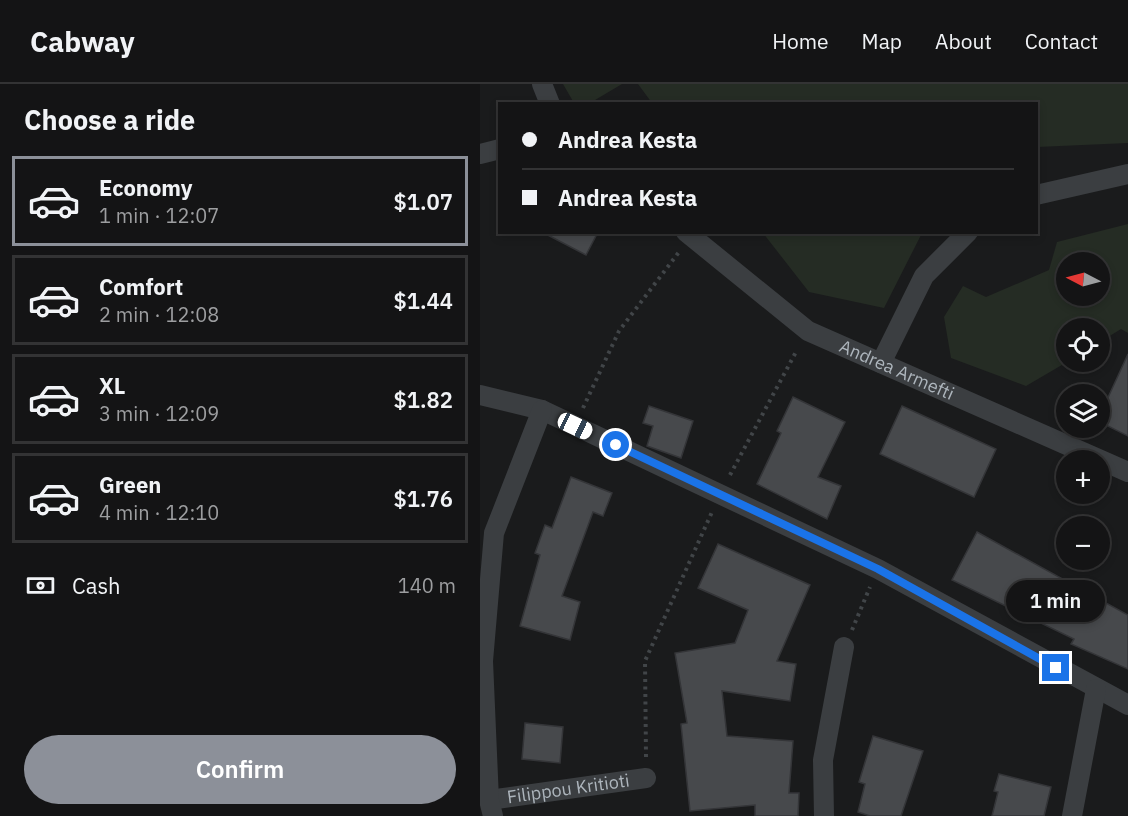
<!DOCTYPE html>
<meta charset="utf-8">
<style>
:root{--surface:#141415;--page:#212122;--text:#f1f3f6;--muted:#9d9ea0;--line:#333334;--accent:#8c9099}
body{margin:0;font-family:"IBM Plex Sans",sans-serif;background:var(--page);color:var(--text);height:100vh;display:flex;flex-direction:column;font-size:22px;white-space:nowrap}
*{box-sizing:border-box;margin:0}
p{font-size:20px;color:var(--muted)}
.icon{flex:none;width:33px;height:33px;fill:none;stroke:currentColor;stroke-width:2;stroke-linecap:round;stroke-linejoin:round}
.map{position:relative;flex:1;overflow:hidden}
.sheet{display:flex;flex-direction:column;background:var(--surface);width:480px}
.sheet>*{flex:none}
.top-card{position:absolute;left:18px;top:18px;width:540px;height:132px;border-radius:0px;box-shadow:0 3px 9px #0003,0 0 0 2px var(--line);display:grid;align-content:center;height:132px;padding:0 24px;background:var(--surface)}
.needle{width:39px;rotate:276deg}
.fabs{position:absolute;left:576px;top:168px;display:grid;gap:12px}
.fabs a{display:grid;place-items:center;width:54px;height:54px;border-radius:50%;background:var(--surface);box-shadow:0 3px 9px #0003,0 0 0 2px var(--line);font-size:30px}
.end{position:absolute;width:27px;height:27px;margin:-14px;border:8px solid #1a73e8;background:#fff;box-shadow:0 0 0 3px #fff}
.from{border-radius:50%}
.bubble{position:absolute;height:42px;border-radius:21px;background:var(--surface);box-shadow:0 3px 9px #0003,0 0 0 2px var(--line);font-size:20px;font-weight:600;line-height:42px;text-align:center}
.car{position:absolute;width:18px;height:36px;margin:-18px -9px;border-radius:8px;box-shadow:0 0 4px 2px #0007;background:linear-gradient(#fff 24%,#345 0 40%,#fff 0 76%,#345 0 86%,#fff 0)}
.top-card b{display:flex;align-items:center;gap:21px;height:57px;font-size:22px}
.top-card b+b{border-top:2px solid var(--line)}
.top-card i{width:15px;height:15px;background:var(--text)}
ul{padding:0;list-style:none}
li{display:flex;align-items:center;gap:18px;height:90px;margin:0 12px 9px;padding:0 12px;border:3px solid var(--line);border-radius:0px}
li div{flex:1}
li b{display:block;font-size:22px}
li em{font-style:normal;font-weight:600}
li.current{border-color:var(--accent)}
li>.icon{width:54px;height:54px;stroke-width:1.5}
h2{padding:0 24px;font-size:27px;line-height:72px}
.pay{display:flex;align-items:center;gap:15px;height:66px;padding:0 24px;font-size:22px}
.pay p{margin-inline-start:auto}
.action{display:flex;gap:12px;margin-top:auto;padding:12px 24px}
.action a{flex:1;height:69px;border-radius:36px;background:var(--accent);color:#fff;font-size:24px;font-weight:600;line-height:69px;text-align:center}
header{display:flex;align-items:center;gap:36px;box-sizing:border-box;height:84px;padding:0 30px;background:var(--surface);border-bottom:2px solid var(--line)}
header strong{font-size:28px}
nav{display:flex;gap:33px;margin-inline-start:auto;font-size:21px}
main{display:flex;flex:1;min-height:0}
.map>svg:first-child{display:block}
.green{fill:#252c24;fill-rule:evenodd}
.building{fill:#47494c;stroke:#343538;stroke-width:1.5}
.lines{fill:none;stroke-linecap:round;stroke-linejoin:round}
.path{stroke:#414548;stroke-width:4;stroke-dasharray:3 4.5;stroke-linecap:butt}
.street{stroke:#3b3e41;stroke-width:20}
.route{stroke:#1a73e8;stroke-width:8}
.labels{text-anchor:middle;stroke-width:4.5;stroke-linejoin:round;paint-order:stroke}
.street-label{font-size:18px;fill:#adb5bc;stroke:#151617}
</style>
<header>
<strong>Cabway</strong>
<nav><a>Home</a><a>Map</a><a>About</a><a>Contact</a></nav>
</header>
<main>
<section class="sheet">
<h2>Choose a ride</h2>
<ul>
<li class="current"><svg class="icon" aria-label="car" viewBox="0 0 24 24"><path d="M5 17H2v-5l4-1 3-4h7l3 4 3 1v5h-3M9 17h6M6 11h13"/><circle cx="7" cy="17" r="2"/><circle cx="17" cy="17" r="2"/></svg><div><b>Economy</b><p>1 min · 12:07</p></div><em>$1.07</em></li>
<li><svg class="icon" aria-label="car" viewBox="0 0 24 24"><path d="M5 17H2v-5l4-1 3-4h7l3 4 3 1v5h-3M9 17h6M6 11h13"/><circle cx="7" cy="17" r="2"/><circle cx="17" cy="17" r="2"/></svg><div><b>Comfort</b><p>2 min · 12:08</p></div><em>$1.44</em></li>
<li><svg class="icon" aria-label="car" viewBox="0 0 24 24"><path d="M5 17H2v-5l4-1 3-4h7l3 4 3 1v5h-3M9 17h6M6 11h13"/><circle cx="7" cy="17" r="2"/><circle cx="17" cy="17" r="2"/></svg><div><b>XL</b><p>3 min · 12:09</p></div><em>$1.82</em></li>
<li><svg class="icon" aria-label="car" viewBox="0 0 24 24"><path d="M5 17H2v-5l4-1 3-4h7l3 4 3 1v5h-3M9 17h6M6 11h13"/><circle cx="7" cy="17" r="2"/><circle cx="17" cy="17" r="2"/></svg><div><b>Green</b><p>4 min · 12:10</p></div><em>$1.76</em></li>
</ul>
<div class="pay"><svg class="icon" aria-label="cash" viewBox="0 0 24 24"><path d="M3 7h18v10H3z"/><circle cx="12" cy="12" r="2"/></svg>Cash<p>140 m</p></div>
<div class="action"><a>Confirm</a></div>
</section>
<div class="map">
<svg width="648" height="732" viewBox="0 0 648 732">
<rect width="100%" height="100%" fill="#1a1b1c"/>
<path class="green" d="M83 0H142L110 19H94Z
M158 0H648V59L557 63 556 20 172 19Z
M648 140V249L641 245 620 258V244H586L587 278 546 302 471 274 464 233 483 202 506 213 569 186 577 158ZM586 178H620V212H586Z
M283 149H442L404 224 329 208Z"/>
<path class="building" d="M62 148H118L106 171Z
M648 270V352L620 338V331Z
M313 313 365 338 338 393 361 402 347 435 277 400 301 349 297 347Z
M169 322 213 337 201 374 167 362 173 342 163 339Z
M422 322 516 365 494 413 400 370Z
M91 393 132 409 123 432 113 428 82 512 100 518 90 556 40 542 60 471 55 469 65 441 72 444Z
M497 448 648 531V585L591 560 594 555 472 496Z
M238 460 330 501 297 577 316 580 310 617 242 607 247 652 313 657 309 709H319L318 732H275V721L210 727 201 640 207 639 195 569 255 559 268 526 218 504Z
M45 639 83 643 80 679 42 675Z
M393 652 443 667 421 732H390L378 728 385 700 379 698Z
M519 690 571 703 564 732H512L518 708 514 707Z"/>
<g class="lines">
<path class="path" d="M103 324 139 247 199 168
M250 391 317 266
M372 546 390 503
M166 673 165 577 232 428"/>
<g class="street">
<path d="M62 0 70 20"/>
<path d="M0 70 20 65"/>
<path d="M556 111 648 90"/>
<path id="s1" d="M206 148 328 247 648 388"/>
<path d="M401 279 444 192 488 148"/>
<path d="M0 311 62 326 398 485 648 621"/>
<path id="s2" d="M9 716 166 694"/>
<path d="M13 732 9 716 3 577 14 449 62 326"/>
<path d="M344 732 343 676 364 563"/>
<path d="M592 732 616 605"/>
</g>
</g>
<g class="lines">
<path class="route" d="M136 361 398 485 576 584"/>
</g>
<g class="labels">
<g class="street-label">
<text dy="6" stroke="none"><textPath href="#s1" startOffset="254">Andrea Armefti</textPath></text>
<text dy="6" stroke="none"><textPath href="#s2" startOffset="80">Filippou Kritioti</textPath></text>
</g>
</g>
</svg>
<div class="fabs">
<a><svg class="needle" viewBox="-14 -14 28 28"><path d="M0-13l5 13h-10z" fill="#e53935"/><path d="M0 13l5-13h-10z" fill="#9d9ea0"/></svg></a>
<a><svg class="icon" aria-label="locate" viewBox="0 0 24 24"><circle cx="12" cy="12" r="6"/><path d="M12 2v4M12 18v4M2 12h4M18 12h4"/></svg></a>
<a><svg class="icon" aria-label="layers" viewBox="0 0 24 24"><path d="M12 4l9 5-9 5-9-5zM3 14l9 5 9-5"/></svg></a>
<a>+</a>
<a>−</a>
</div>
<i class="end from" style="left:136px;top:361px"></i>
<i class="end" style="left:576px;top:584px"></i>
<div class="bubble" style="left:526px;top:496px;width:99px">1 min</div>
<i class="car" style="left:95px;top:342px;rotate:115deg"></i>
<div class="top-card">
<b><i class="from"></i>Andrea Kesta</b>
<b><i></i>Andrea Kesta</b>
</div>
</div>
</main>
